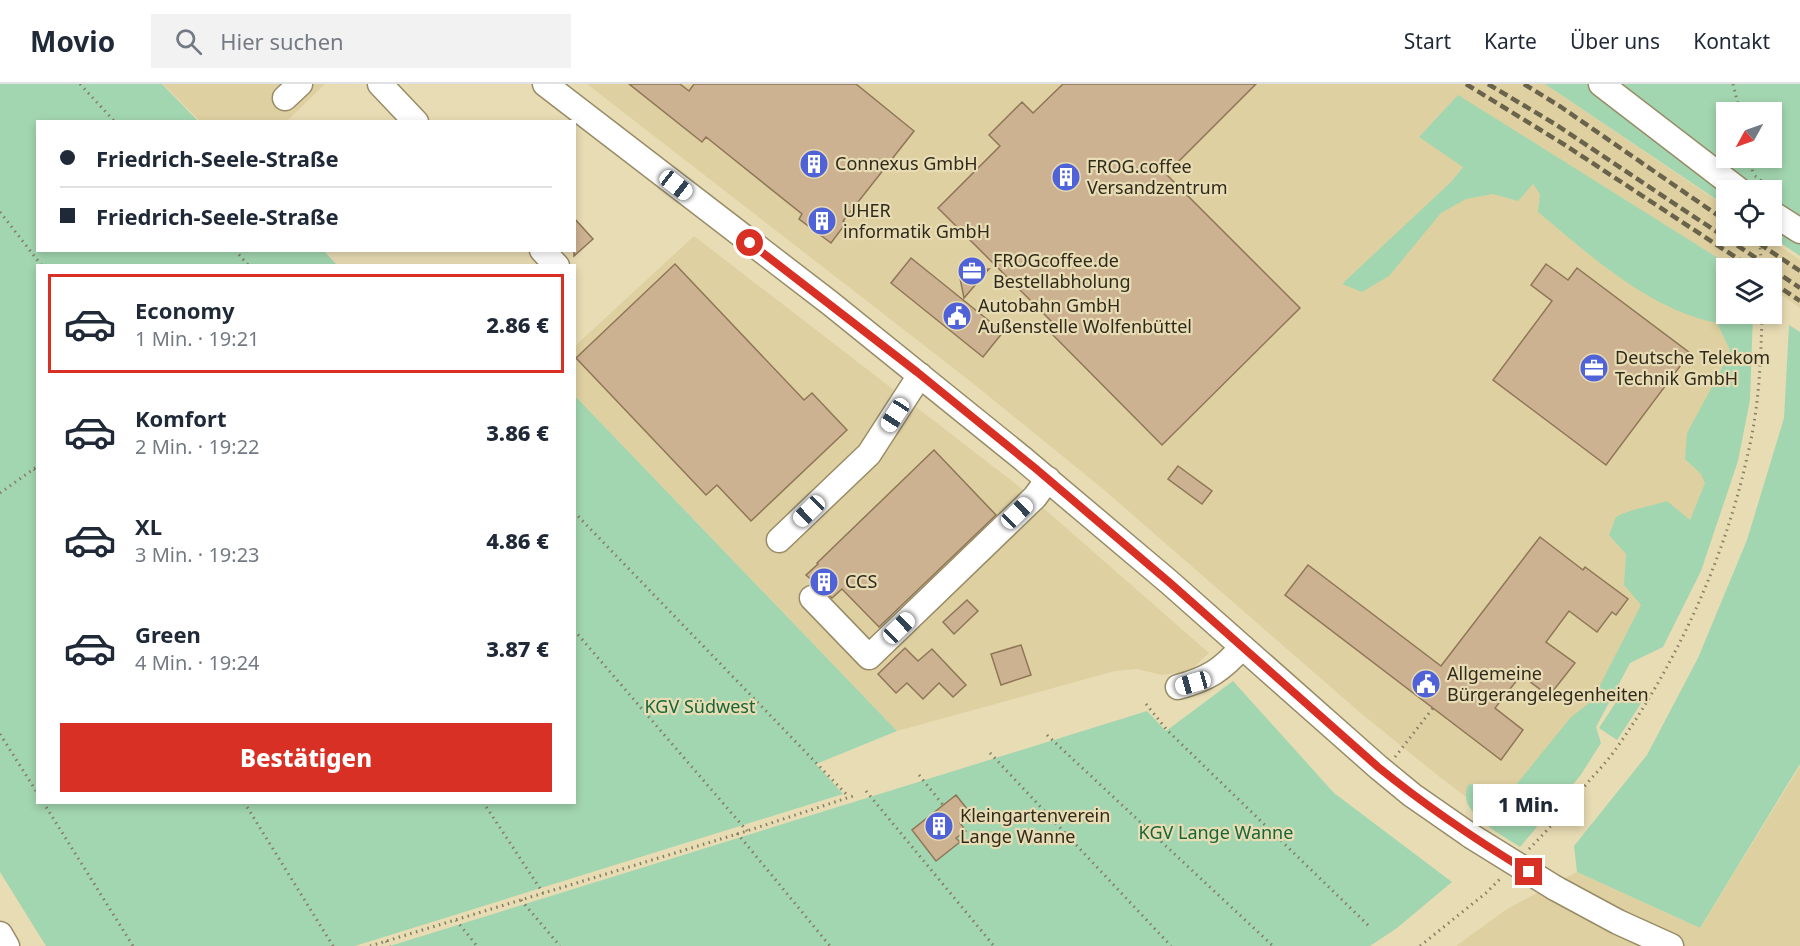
<!DOCTYPE html>
<html lang="de">
<meta charset="utf-8">
<style>
:root{--surface:#fff;--page:#f2f2f3;--text:#1f2937;--muted:#747a83;--line:#e0e1e3;--accent:#d93025}
body{margin:0;font-family:"Noto Sans",sans-serif;background:var(--page);color:var(--text);height:100vh;display:flex;flex-direction:column;font-size:22px;white-space:nowrap}
*{box-sizing:border-box;margin:0}
p{font-size:20px;color:var(--muted)}
.icon{flex:none;width:33px;height:33px;fill:none;stroke:currentColor;stroke-width:2;stroke-linecap:round;stroke-linejoin:round}
.map{position:relative;flex:1;overflow:hidden}
.details{position:absolute;left:36px;top:180px;width:540px;height:540px;display:flex;flex-direction:column;background:var(--surface);border-radius:0px;box-shadow:0 3px 9px #0003}
.details>*{flex:none}
.top-card{position:absolute;left:36px;top:36px;width:540px;height:132px;border-radius:0px;box-shadow:0 3px 9px #0003;display:grid;align-content:center;height:132px;padding:0 24px;background:var(--surface)}
.needle{width:39px;rotate:230deg}
.buttons{position:absolute;left:1716px;top:18px;display:grid;gap:12px}
.buttons a{display:grid;place-items:center;width:66px;height:66px;border-radius:0px;background:var(--surface);box-shadow:0 3px 9px #0003;font-size:30px}
.end{position:absolute;width:27px;height:27px;margin:-14px;border:8px solid #d93025;background:#fff;box-shadow:0 0 0 3px #fff}
.from{border-radius:50%}
.bubble{position:absolute;height:42px;border-radius:0px;background:var(--surface);box-shadow:0 3px 9px #0003;font-size:20px;font-weight:800;line-height:42px;text-align:center}
.car{position:absolute;width:18px;height:36px;margin:-18px -9px;border-radius:8px;box-shadow:0 0 4px 2px #0007;background:linear-gradient(#fff 24%,#345 0 40%,#fff 0 76%,#345 0 86%,#fff 0)}
.top-card b{display:flex;align-items:center;gap:21px;height:57px;font-size:22px}
.top-card b+b{border-top:2px solid var(--line)}
.top-card i{width:15px;height:15px;background:var(--text)}
ul{padding:10px 0 0;list-style:none}
li{display:flex;align-items:center;gap:18px;height:99px;margin:0 12px 9px;padding:0 12px;border:3px solid transparent;border-radius:0px}
li div{flex:1}
li b{display:block;font-size:22px}
li em{font-style:normal;font-weight:800}
li.selected{border-color:var(--accent)}
li>.icon{width:54px;height:54px;stroke-width:1.5}
.primary-button{display:flex;gap:12px;margin-top:auto;padding:12px 24px}
.primary-button a{flex:1;height:69px;border-radius:0px;background:var(--accent);color:#fff;font-size:24px;font-weight:800;line-height:69px;text-align:center}
header{display:flex;align-items:center;gap:36px;box-sizing:border-box;height:84px;padding:0 30px;background:var(--surface);border-bottom:2px solid var(--line)}
header strong{font-size:28px}
nav{display:flex;gap:33px;margin-inline-start:auto;font-size:21px}
.search{width:420px;height:54px;background:var(--page);display:flex;align-items:center;gap:15px;box-sizing:border-box;padding:0 21px;border-radius:0px;color:var(--muted);font-size:22px}
.map>svg:first-child{display:block}
.built{fill:#dfd0a1}
.green{fill:#a2d6b0;fill-rule:evenodd}
.building{fill:#cdb292;stroke:#8e7657;stroke-width:1.5}
.lines{fill:none;stroke-linecap:round;stroke-linejoin:round}
.minor-casing{stroke:#988c67;stroke-width:27}
.path{stroke:#867e63;stroke-width:3;stroke-dasharray:1.5 4.5;stroke-linecap:butt}
.minor{stroke:#fff;stroke-width:24}
.rail{stroke:#6a634c;stroke-width:4.5;stroke-dasharray:9 4.5;stroke-linecap:butt}
.minor-bridge-casing{stroke:#988c67;stroke-width:27;stroke-linecap:butt}
.minor-bridge{stroke:#fff;stroke-width:24}
.route{stroke:#d93025;stroke-width:8}
.labels{text-anchor:middle;stroke-width:4.5;stroke-linejoin:round;paint-order:stroke}
.poi-label{font-size:18px;fill:#2f2a1b;stroke:#e8dcb4;text-anchor:start}
.park-label{font-size:18px;fill:#156738;stroke:#e8dcb4}
</style>
<header>
<strong>Movio</strong>
<div class="search"><svg class="icon" aria-label="search" viewBox="0 0 24 24"><circle cx="10" cy="10" r="6"/><path d="M15 15l6 6"/></svg>Hier suchen</div>
<nav><a>Start</a><a>Karte</a><a>Über uns</a><a>Kontakt</a></nav>
</header>
<div class="map">
<svg width="1800" height="862" viewBox="0 0 1800 862">
<rect width="100%" height="100%" fill="#e8dcb4"/>
<path class="built" d="M163 0H325L286 38 200 37Z
M587 0H1545L1726 123V152H1765L1800 176V224L1772 204V184H1726V230H1739L1731 339 1644 545 1503 741 1441 694 1363 631 1103 405 970 297Z
M694 152 1016 400 1209 569 1190 587 1162 591 1137 585 1115 587 897 647 575 312V262Z
M1800 682V862H1456L1507 825 1577 788 1700 844Z"/>
<path class="green" d="M0 0H162L198 37 38 38V166H323L337 181 38 182V718H574L575 312 897 647 816 680 843 710 355 862H46L0 788Z
M1545 0H1800V172L1770 152H1772V106H1726V122ZM1726 28H1772V74H1726Z
M1458 11 1734 184H1726V230H1753L1750 316 1738 377 1701 487 1663 563 1630 579 1596 643 1601 659 1580 692 1520 763C1501 750 1453 727 1469 700L1490 704 1507 712 1571 633 1592 617 1641 521 1624 501 1626 470 1609 451 1616 433C1632 424 1650 423 1667 417L1690 436 1705 399 1701 390 1685 375 1687 349 1719 290 1730 266 1717 239C1648 225 1591 172 1538 128L1540 110 1533 100 1518 117 1493 110 1466 115 1441 129 1389 192 1362 208 1342 200 1452 97 1463 83 1419 53Z
M1789 241 1800 248V680L1700 844 1577 788 1574 762 1647 671 1698 574 1747 456 1784 334Z
M1233 597 1334 709 1452 798 1397 844 1370 862H390L1147 627 1166 647Z
M1624 606 1642 618 1617 656 1599 644Z"/>
<path class="building" d="M629 0H680L689 7 694 0H856L914 47 843 137 846 139 831 159 799 135 802 130 706 53 702 58Z
M1063 0H1256L1166 90 1300 224 1162 361 1046 244 1052 238 938 124 1000 62 989 51 1022 18 1033 29Z
M574 134 593 155 574 172Z
M911 174 1003 248 983 273 891 199Z
M675 180 804 316 812 309 847 346 751 437 717 401 706 411 576 274Z
M1546 180 1568 196 1577 184 1690 269 1606 381 1493 296 1552 217 1531 201Z
M989 185 964 214 959 189Z
M934 366 996 431 879 543 842 505 832 514 806 491 818 480 817 479Z
M1178 382 1212 407 1202 420 1168 395Z
M1540 453 1583 486 1585 483 1628 515 1616 531 1612 528 1597 548 1569 527 1546 558 1575 579 1549 612 1521 591 1495 624 1523 646 1501 676 1285 511 1308 481 1441 582Z
M967 516 978 527 954 550 943 538Z
M1021 561 1031 591 1001 601 991 570Z
M905 564 918 577 932 565 966 601 953 613 939 599 923 615 907 599 896 609 878 590Z
M956 711 971 730 960 739 966 747 956 754 960 758 936 777 912 746Z"/>
<g class="lines">
<g class="minor-casing">
<path id="minor" d="M380 0 416 38
M545 0 830 219 1022 374 1169 498 1378 683 1412 711 1471 752
M1601 0 1739 106
M285 14 300 0
M1772 129 1800 147
M542 166 557 182
M779 456 869 370 920 291
M812 514 869 573 1035 413 1048 395
M1178 603C1208 595 1222 586 1242 563
M1555 804 1618 838 1671 862
M0 850 7 862"/>
</g>
<path class="path" d="M80 0 115 38
M1733 0 1740 28
M1750 74 1753 90
M1755 92 1775 108
M0 128 42 182
M1759 152 1762 184
M235 166 249 182
M34 385 38 390
M0 409 38 382
M574 428 849 713
M574 546 747 747
M1146 620 1167 646 1370 843
M0 650 38 710
M1047 651 1273 862
M990 669 1171 862
M1395 673 1433 624
M919 691 943 721
M866 707 994 862
M43 718 133 862
M244 718 333 862
M483 718 543 809
M737 749 830 862
M1529 765C1550 744 1569 721 1589 697 1599 686 1609 675 1618 662 1678 576 1726 472 1748 369 1759 324 1761 276 1762 230
M521 816 560 862
M456 836 477 862
M386 857 390 862
M370 862 747 747 853 712
M1420 862 1486 809 1501 794"/>
<use href="#minor" class="minor"/>
<path class="rail" d="M1466 0 1565 61 1752 184
M1488 0 1555 40 1771 184
M1524 0 1561 23 1726 137
M1748 152 1800 187
M1772 185 1800 204
M1772 198 1800 217"/>
<g class="minor-bridge-casing">
<path id="minor-bridge" d="M1471 752 1555 804"/>
</g>
<use href="#minor-bridge" class="minor-bridge"/>
</g>
<g class="lines">
<path class="route" d="M750 159 917 288 1035 384 1169 498 1378 683C1426 722 1476 756 1529 788"/>
</g>
<defs>
<g id="building-disc" transform="scale(1.5)"><circle r="9.5" fill="#5062d8" stroke="#e8dcb4"/><path d="M-4-6H4V6H1V3H-1V6H-4ZM-2.5-4.3h1.7v1.8h-1.7ZM.8-4.3h1.7v1.8H.8ZM-2.5-1h1.7V.8h-1.7ZM.8-1h1.7V.8H.8Z" fill="#fff"/></g>
<g id="office-disc" transform="scale(1.5)"><circle r="9.5" fill="#5062d8" stroke="#e8dcb4"/><path d="M-6-3h4V-5.5h4V-3h4V5H-6ZM-1-4.5V-3h2v-1.5ZM-6 0V1H6V0Z" fill="#fff"/></g>
<g id="civic-disc" transform="scale(1.5)"><circle r="9.5" fill="#5062d8" stroke="#e8dcb4"/><path d="M-.6-6.5H3V-4.5H.6V-3L4-1V1h2V6H-6V1h2V-1L-.6-3ZM-1.2 2.5V6h2.4V2.5Z" fill="#fff"/></g>
</defs>
<g fill-rule="evenodd">
<use href="#building-disc" x="814" y="80"/>
<use href="#building-disc" x="1066" y="93"/>
<use href="#building-disc" x="822" y="137"/>
<use href="#office-disc" x="972" y="187"/>
<use href="#civic-disc" x="957" y="232"/>
<use href="#office-disc" x="1594" y="284"/>
<use href="#building-disc" x="824" y="498"/>
<use href="#civic-disc" x="1426" y="600"/>
<use href="#building-disc" x="939" y="742"/>
</g>
<g class="labels">
<g class="poi-label">
<text x="835" y="86">Connexus GmbH</text>
<text x="1087" y="89">FROG.coffee<tspan x="1087" dy="21">Versandzentrum</tspan></text>
<text x="843" y="133">UHER<tspan x="843" dy="21">informatik GmbH</tspan></text>
<text x="993" y="183">FROGcoffee.de<tspan x="993" dy="21">Bestellabholung</tspan></text>
<text x="978" y="228">Autobahn GmbH<tspan x="978" dy="21">Außenstelle Wolfenbüttel</tspan></text>
<text x="1615" y="280">Deutsche Telekom<tspan x="1615" dy="21">Technik GmbH</tspan></text>
<text x="845" y="504">CCS</text>
<text x="1447" y="596">Allgemeine<tspan x="1447" dy="21">Bürgerangelegenheiten</tspan></text>
<text x="960" y="738">Kleingartenverein<tspan x="960" dy="21">Lange Wanne</tspan></text>
</g>
<g class="park-label">
<text x="700" y="629">KGV Südwest</text>
<text x="1216" y="755">KGV Lange Wanne</text>
</g>
</g>
</svg>
<div class="buttons">
<a><svg class="needle" viewBox="-14 -14 28 28"><path d="M0-13l5 13h-10z" fill="#e53935"/><path d="M0 13l5-13h-10z" fill="#747a83"/></svg></a>
<a><svg class="icon" aria-label="locate" viewBox="0 0 24 24"><circle cx="12" cy="12" r="6"/><path d="M12 2v4M12 18v4M2 12h4M18 12h4"/></svg></a>
<a><svg class="icon" aria-label="layers" viewBox="0 0 24 24"><path d="M12 4l9 5-9 5-9-5zM3 14l9 5 9-5"/></svg></a>
</div>
<i class="end from" style="left:750px;top:159px"></i>
<i class="end" style="left:1529px;top:788px"></i>
<div class="bubble" style="left:1473px;top:700px;width:111px">1 Min.</div>
<i class="car" style="left:676px;top:101px;rotate:128deg"></i>
<i class="car" style="left:895px;top:331px;rotate:213deg"></i>
<i class="car" style="left:809px;top:427px;rotate:226deg"></i>
<i class="car" style="left:1017px;top:429px;rotate:46deg"></i>
<i class="car" style="left:899px;top:544px;rotate:46deg"></i>
<i class="car" style="left:1193px;top:599px;rotate:254deg"></i>
<div class="top-card">
<b><i class="from"></i>Friedrich-Seele-Straße</b>
<b><i></i>Friedrich-Seele-Straße</b>
</div>
<section class="details">
<ul>
<li class="selected"><svg class="icon" aria-label="car" viewBox="0 0 24 24"><path d="M5 17H2v-5l4-1 3-4h7l3 4 3 1v5h-3M9 17h6M6 11h13"/><circle cx="7" cy="17" r="2"/><circle cx="17" cy="17" r="2"/></svg><div><b>Economy</b><p>1 Min. · 19:21</p></div><em>2.86 €</em></li>
<li><svg class="icon" aria-label="car" viewBox="0 0 24 24"><path d="M5 17H2v-5l4-1 3-4h7l3 4 3 1v5h-3M9 17h6M6 11h13"/><circle cx="7" cy="17" r="2"/><circle cx="17" cy="17" r="2"/></svg><div><b>Komfort</b><p>2 Min. · 19:22</p></div><em>3.86 €</em></li>
<li><svg class="icon" aria-label="car" viewBox="0 0 24 24"><path d="M5 17H2v-5l4-1 3-4h7l3 4 3 1v5h-3M9 17h6M6 11h13"/><circle cx="7" cy="17" r="2"/><circle cx="17" cy="17" r="2"/></svg><div><b>XL</b><p>3 Min. · 19:23</p></div><em>4.86 €</em></li>
<li><svg class="icon" aria-label="car" viewBox="0 0 24 24"><path d="M5 17H2v-5l4-1 3-4h7l3 4 3 1v5h-3M9 17h6M6 11h13"/><circle cx="7" cy="17" r="2"/><circle cx="17" cy="17" r="2"/></svg><div><b>Green</b><p>4 Min. · 19:24</p></div><em>3.87 €</em></li>
</ul>
<div class="primary-button"><a>Bestätigen</a></div>
</section>
</div>
